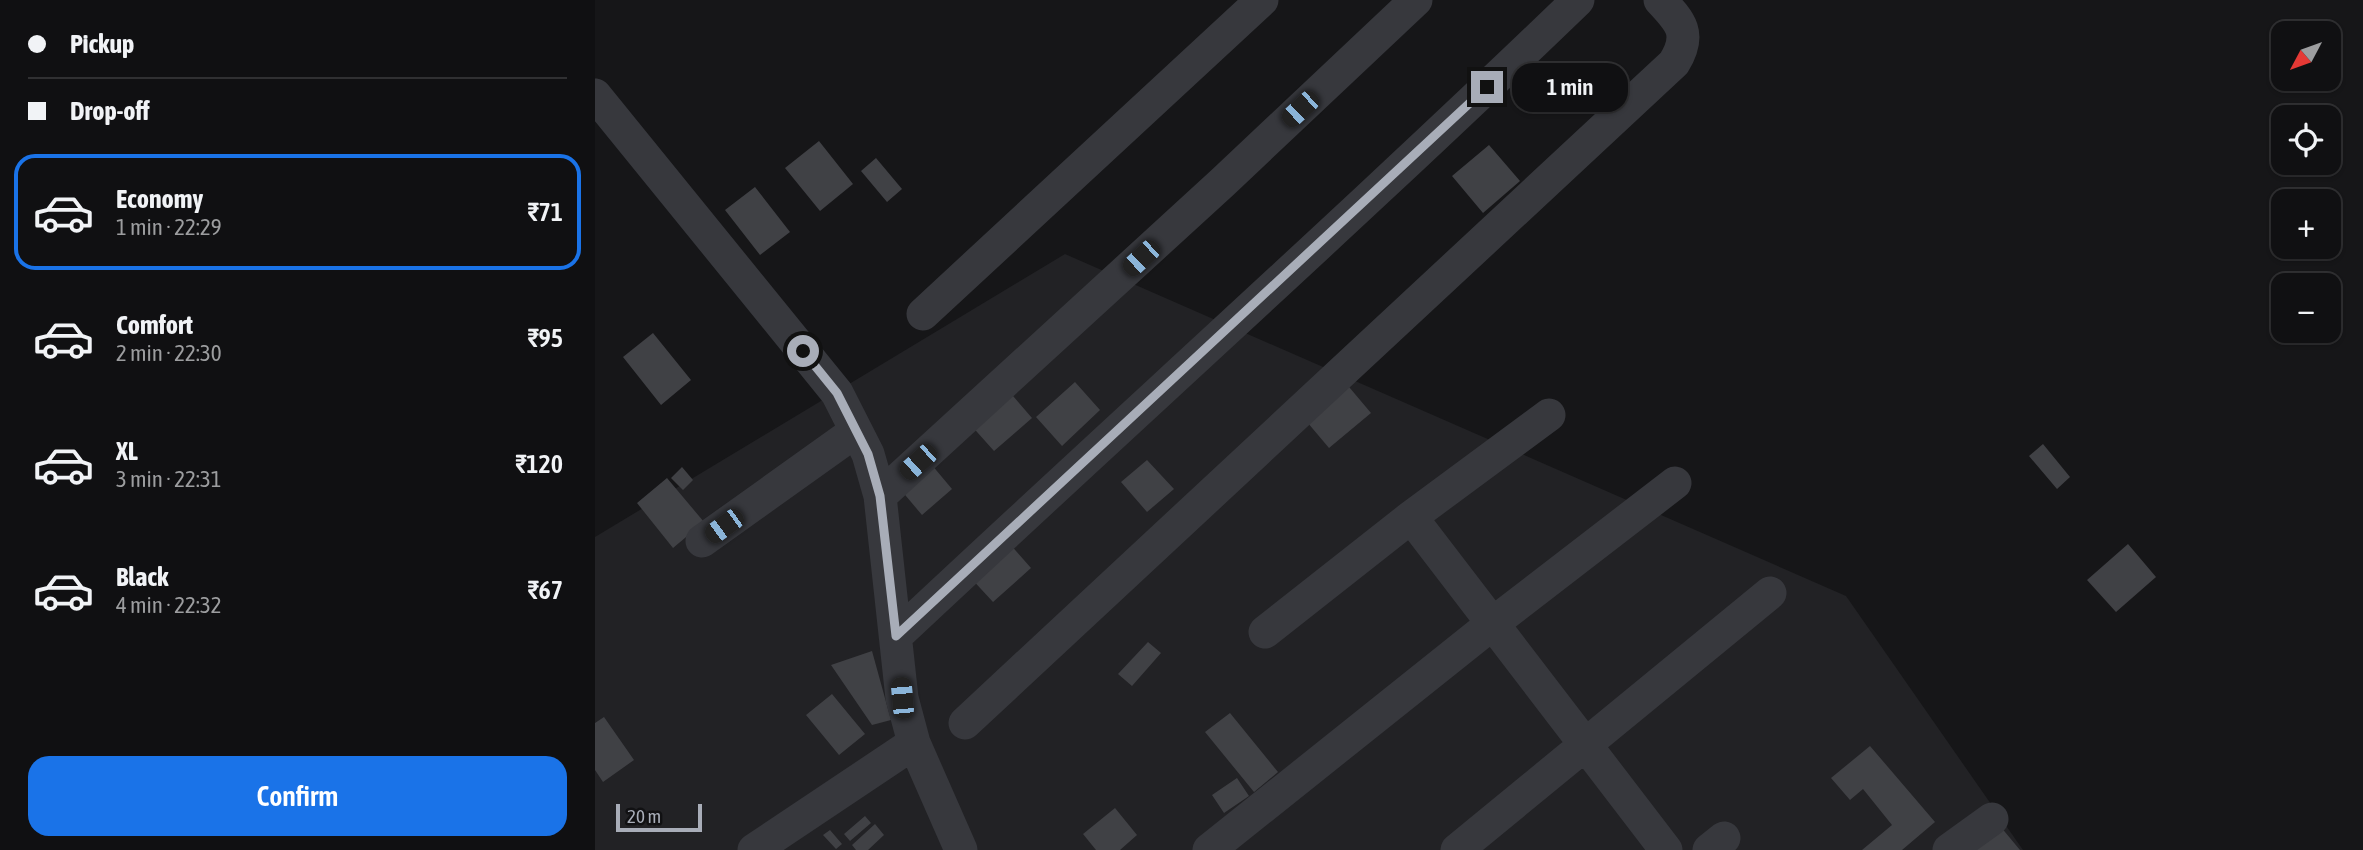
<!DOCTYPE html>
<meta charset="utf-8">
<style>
:root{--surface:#101012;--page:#1e1e20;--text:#f1f3f6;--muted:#9c9d9f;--line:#303032;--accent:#1a73e8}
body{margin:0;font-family:"Asap Condensed",sans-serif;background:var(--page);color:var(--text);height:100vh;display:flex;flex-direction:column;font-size:26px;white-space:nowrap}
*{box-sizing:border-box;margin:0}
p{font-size:23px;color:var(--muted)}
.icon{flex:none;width:38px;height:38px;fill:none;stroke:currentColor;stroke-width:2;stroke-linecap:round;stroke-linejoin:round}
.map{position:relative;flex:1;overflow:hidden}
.drawer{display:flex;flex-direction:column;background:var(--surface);width:595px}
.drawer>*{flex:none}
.banner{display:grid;align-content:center;height:154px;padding:0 28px;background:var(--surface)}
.needle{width:46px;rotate:229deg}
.buttons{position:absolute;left:1676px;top:21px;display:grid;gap:14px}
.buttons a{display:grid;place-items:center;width:70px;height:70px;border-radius:14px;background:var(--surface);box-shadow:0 2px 5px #0004,0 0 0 2px var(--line);font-size:35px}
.scale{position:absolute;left:21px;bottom:18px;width:86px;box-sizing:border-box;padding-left:7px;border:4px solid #a8adb8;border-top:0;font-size:19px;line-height:24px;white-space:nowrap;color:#a8adb8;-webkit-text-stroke:5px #111113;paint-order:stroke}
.end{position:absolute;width:32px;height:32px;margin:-16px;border:9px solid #a8adb8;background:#111;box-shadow:0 0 0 4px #111}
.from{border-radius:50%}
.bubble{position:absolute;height:49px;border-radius:21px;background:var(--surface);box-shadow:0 2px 5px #0004,0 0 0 2px var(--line);font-size:23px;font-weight:600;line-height:49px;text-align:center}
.car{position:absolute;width:21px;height:42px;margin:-21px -10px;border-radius:9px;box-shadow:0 0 5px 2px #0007;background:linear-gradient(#222 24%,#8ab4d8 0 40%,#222 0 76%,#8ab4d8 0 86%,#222 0)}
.banner b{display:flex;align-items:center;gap:24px;height:66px;font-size:26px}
.banner b+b{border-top:2px solid var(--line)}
.banner i{width:18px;height:18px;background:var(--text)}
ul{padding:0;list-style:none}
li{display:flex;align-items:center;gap:21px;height:116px;margin:0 14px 10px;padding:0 14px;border:4px solid transparent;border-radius:21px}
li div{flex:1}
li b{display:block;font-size:26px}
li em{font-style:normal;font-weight:600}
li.active{border-color:var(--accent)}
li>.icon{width:63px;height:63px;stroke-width:1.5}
.primary-button{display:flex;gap:14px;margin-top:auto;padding:14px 28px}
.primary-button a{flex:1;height:80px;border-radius:21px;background:var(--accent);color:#fff;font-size:28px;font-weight:600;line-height:80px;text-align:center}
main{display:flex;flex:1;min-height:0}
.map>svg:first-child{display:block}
.built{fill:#222225}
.building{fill:#404145}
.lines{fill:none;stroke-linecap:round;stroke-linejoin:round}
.minor{stroke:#37383d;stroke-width:33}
.route{stroke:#a8adb8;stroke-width:9}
</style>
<main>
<section class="drawer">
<div class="banner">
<b><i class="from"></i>Pickup</b>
<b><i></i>Drop-off</b>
</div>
<ul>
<li class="active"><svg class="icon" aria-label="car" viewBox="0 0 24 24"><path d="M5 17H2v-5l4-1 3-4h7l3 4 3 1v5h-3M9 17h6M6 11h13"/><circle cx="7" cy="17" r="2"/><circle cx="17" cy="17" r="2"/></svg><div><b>Economy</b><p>1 min · 22:29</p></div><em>₹71</em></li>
<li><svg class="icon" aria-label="car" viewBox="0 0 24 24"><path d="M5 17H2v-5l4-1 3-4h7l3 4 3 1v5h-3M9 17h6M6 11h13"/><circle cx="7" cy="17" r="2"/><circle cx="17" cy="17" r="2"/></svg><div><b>Comfort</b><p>2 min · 22:30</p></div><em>₹95</em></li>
<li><svg class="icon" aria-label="car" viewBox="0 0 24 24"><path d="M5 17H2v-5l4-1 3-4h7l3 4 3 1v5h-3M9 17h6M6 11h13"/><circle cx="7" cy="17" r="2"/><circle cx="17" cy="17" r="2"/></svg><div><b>XL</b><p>3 min · 22:31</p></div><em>₹120</em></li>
<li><svg class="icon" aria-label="car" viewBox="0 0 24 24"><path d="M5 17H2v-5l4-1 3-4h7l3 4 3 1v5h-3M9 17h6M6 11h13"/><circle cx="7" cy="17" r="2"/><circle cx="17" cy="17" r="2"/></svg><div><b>Black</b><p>4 min · 22:32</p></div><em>₹67</em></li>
</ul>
<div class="primary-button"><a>Confirm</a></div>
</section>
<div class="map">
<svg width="1768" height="850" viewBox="0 0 1768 850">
<rect width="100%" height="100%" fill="#161618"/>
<path class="built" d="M470 254 1251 596 1428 850H0V537Z"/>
<path class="building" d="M224 141 258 184 225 211 190 168Z
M894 145 925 181 888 213 857 176Z
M281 158 307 189 292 202 266 171Z
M160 187 195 232 165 255 130 210Z
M58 333 96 380 66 405 28 357Z
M749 381 776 413 734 448 707 416Z
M480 382 505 410 467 446 441 417Z
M412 389 437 418 399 451 374 423Z
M1448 444 1475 477 1462 489 1434 456Z
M331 458 357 489 327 515 300 483Z
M552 460 579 489 552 512 526 482Z
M87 467 98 480 88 490 76 478Z
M72 478 109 522 78 548 42 503Z
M413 542 436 568 398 602 374 576Z
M1533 544 1561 577 1521 612 1492 580Z
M553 642 566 653 537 686 523 674Z
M277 651 296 720 277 725 236 665Z
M237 694 270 734 244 755 211 715Z
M635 713 683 772 659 792 610 732Z
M9 717 39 760 8 782 0 770V723Z
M1275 746 1340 822 1307 850H1267L1297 825 1268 789 1255 800 1236 778Z
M642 778 654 796 629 813 617 795Z
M520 808 542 835 525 850H501L488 834Z
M270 816 276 823 255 841 249 834Z
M1400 820 1425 850H1362Z
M280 824 289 835 273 850H261L257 845Z
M235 830 247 844 241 849 228 835Z"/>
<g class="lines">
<path class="minor" d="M0 95 242 393 273 454 285 496 307 698 319 743 366 850
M328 314 667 0
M954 415 816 517 1071 850
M285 496 628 182 821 0
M107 541 261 431
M670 632 816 517
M301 636C528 423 759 216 983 0
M370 723 1079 63C1097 34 1086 22 1065 0
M159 850 319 743
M614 850 897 624 1080 483
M862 850 1175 593
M1114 850 1129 838
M1354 850 1397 819"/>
</g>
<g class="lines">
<path class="route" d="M208 351 242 393 273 454 285 496 301 636C497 452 696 271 892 87"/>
</g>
</svg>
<div class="buttons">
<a><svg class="needle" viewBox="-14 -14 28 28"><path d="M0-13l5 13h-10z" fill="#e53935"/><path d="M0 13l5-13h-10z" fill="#9c9d9f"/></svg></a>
<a><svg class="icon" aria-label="locate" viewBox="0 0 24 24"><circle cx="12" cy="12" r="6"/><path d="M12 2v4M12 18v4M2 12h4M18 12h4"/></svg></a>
<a>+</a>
<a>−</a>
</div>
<div class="scale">20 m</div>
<i class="end from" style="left:208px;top:351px"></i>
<i class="end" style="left:892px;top:87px"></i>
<div class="bubble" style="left:917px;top:63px;width:116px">1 min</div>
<i class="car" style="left:705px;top:109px;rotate:227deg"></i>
<i class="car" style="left:546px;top:258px;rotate:227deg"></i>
<i class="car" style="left:323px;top:462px;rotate:228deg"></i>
<i class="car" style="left:129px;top:526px;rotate:234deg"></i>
<i class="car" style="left:307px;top:698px;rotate:355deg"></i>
</div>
</main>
